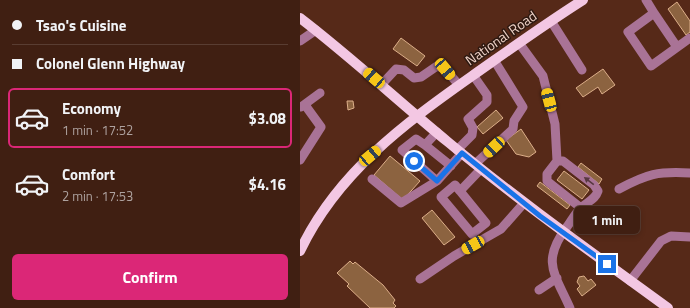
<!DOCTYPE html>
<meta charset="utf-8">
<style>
:root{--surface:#401f12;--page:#4b2c20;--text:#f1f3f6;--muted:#aea29f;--line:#593d32;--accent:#db2777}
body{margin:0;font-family:"Titillium Web",sans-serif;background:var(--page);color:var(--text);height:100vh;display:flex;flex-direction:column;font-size:15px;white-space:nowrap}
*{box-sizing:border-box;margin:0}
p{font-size:13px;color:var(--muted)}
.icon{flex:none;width:22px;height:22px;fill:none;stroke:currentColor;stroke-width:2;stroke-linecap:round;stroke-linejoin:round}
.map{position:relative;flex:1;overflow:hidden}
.details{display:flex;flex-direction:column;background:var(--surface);width:300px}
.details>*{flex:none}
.banner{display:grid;align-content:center;height:88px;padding:0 12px;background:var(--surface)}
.end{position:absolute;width:18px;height:18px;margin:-9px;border:5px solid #1a73e8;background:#fff;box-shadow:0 0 0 2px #fff}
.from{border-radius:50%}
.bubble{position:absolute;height:28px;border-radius:6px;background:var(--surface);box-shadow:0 2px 6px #0003,0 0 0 1px var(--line);font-size:13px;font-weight:700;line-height:28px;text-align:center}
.car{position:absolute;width:12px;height:24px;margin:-12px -6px;border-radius:5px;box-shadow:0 0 3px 1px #0007;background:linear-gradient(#f5c518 24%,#345 0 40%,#f5c518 0 76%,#345 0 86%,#f5c518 0)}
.banner b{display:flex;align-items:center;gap:14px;height:38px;font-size:15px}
.banner b+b{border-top:1px solid var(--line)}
.banner i{width:10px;height:10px;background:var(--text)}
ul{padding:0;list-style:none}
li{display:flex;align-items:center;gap:12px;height:60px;margin:0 8px 6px;padding:0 4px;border:2px solid transparent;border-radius:6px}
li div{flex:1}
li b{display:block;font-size:15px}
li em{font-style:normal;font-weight:700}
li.on{border-color:var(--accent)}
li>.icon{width:36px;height:36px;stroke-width:1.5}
.button{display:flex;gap:8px;margin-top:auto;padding:8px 12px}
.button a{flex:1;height:46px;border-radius:6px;background:var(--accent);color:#fff;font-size:16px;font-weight:700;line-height:46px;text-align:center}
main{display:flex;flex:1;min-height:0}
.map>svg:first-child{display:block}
.building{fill:#8c6340;stroke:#dcae89}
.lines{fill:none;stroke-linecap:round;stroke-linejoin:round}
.minor{stroke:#a97396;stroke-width:9}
.major{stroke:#f3c7e3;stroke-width:10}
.oneway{fill:#583840}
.route{stroke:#1a73e8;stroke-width:5}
.labels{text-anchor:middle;stroke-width:3;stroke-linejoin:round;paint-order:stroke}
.street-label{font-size:14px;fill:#eed1c6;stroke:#2d1911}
</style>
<main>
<section class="details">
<div class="banner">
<b><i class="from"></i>Tsao's Cuisine</b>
<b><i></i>Colonel Glenn Highway</b>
</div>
<ul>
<li class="on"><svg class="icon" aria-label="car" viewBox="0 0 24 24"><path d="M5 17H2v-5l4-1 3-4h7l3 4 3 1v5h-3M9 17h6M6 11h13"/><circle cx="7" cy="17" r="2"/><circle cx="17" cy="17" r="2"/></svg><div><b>Economy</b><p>1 min · 17:52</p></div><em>$3.08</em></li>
<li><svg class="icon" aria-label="car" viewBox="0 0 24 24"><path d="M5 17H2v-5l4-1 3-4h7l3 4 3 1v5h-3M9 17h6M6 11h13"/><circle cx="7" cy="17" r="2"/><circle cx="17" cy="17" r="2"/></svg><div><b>Comfort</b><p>2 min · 17:53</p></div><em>$4.16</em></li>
</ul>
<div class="button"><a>Confirm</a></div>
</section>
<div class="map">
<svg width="390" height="308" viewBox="0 0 390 308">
<rect width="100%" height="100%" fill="#562918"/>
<path class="building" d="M377 2 390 21V32L386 35 368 9Z
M101 38 125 56 117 66 93 49Z
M303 69 315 85 302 94 298 87 283 97 276 88Z
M47 101H53L54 108 48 110Z
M196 110 203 118 183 134 177 127Z
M221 129 236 152 229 157 216 154 206 140Z
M90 156 120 181 103 200 74 175Z
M281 163 302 179 299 184 278 167Z
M264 171 289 190 282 199 257 180Z
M240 182 270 205 267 209 237 186Z
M132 210 155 237 144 245 122 218Z
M50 261 53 264 55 262 83 285 95 300 93 303 96 306 94 308H70L47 286 49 284 37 273Z
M284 276 288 281 291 279 296 285 282 296 277 289 280 286 277 282 279 277Z"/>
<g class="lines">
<path class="minor" d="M346 0 354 13 328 32 351 66 390 38
M354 13 377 47
M251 21 282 70
M0 41 16 30
M219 43 243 76 255 124 257 161
M82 84 96 69 104 70 114 78 121 77 137 66 145 69 159 85
M1 107 20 93
M137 132 125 145 116 139 102 150 137 181 162 153
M125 145 151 166
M157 150 172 135 173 128 168 119 187 102V95L173 75
M0 160 21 127 5 105
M175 164 213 129 214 121 223 107 194 60
M72 179 101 203 137 181
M319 189C347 174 358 171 390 173
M160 191 155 185 141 197 172 234 186 223 160 191 181 169
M120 279 154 256 201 229 224 203
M330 281 361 241 371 236 390 237
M239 290 257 278
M270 308C255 274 241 262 266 228 271 222 275 213 281 208 288 201 295 200 298 191L294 185 263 161H257L247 174V181L281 208"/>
<path class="major" d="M0 18C51 57 98 101 148 142 219 201 294 254 368 308
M0 251C37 173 104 124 172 76 209 50 245 24 283 0"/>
</g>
<defs><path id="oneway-solid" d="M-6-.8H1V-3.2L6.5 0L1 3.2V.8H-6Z"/></defs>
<use class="oneway" href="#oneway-solid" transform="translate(289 181) rotate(-143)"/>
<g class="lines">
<path class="route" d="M114 161 137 181 162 153 240 216 307 264"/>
</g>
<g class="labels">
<g class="street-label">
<text transform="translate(201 38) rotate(-35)" y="5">National Road</text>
</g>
</g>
</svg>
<i class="end from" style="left:114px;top:161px"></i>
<i class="end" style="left:307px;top:264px"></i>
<div class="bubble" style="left:274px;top:206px;width:66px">1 min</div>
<i class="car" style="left:145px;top:69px;rotate:140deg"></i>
<i class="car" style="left:74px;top:78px;rotate:311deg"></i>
<i class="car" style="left:249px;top:100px;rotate:345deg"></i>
<i class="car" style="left:194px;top:147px;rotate:227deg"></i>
<i class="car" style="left:70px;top:156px;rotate:50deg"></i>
<i class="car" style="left:173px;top:245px;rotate:241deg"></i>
</div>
</main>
